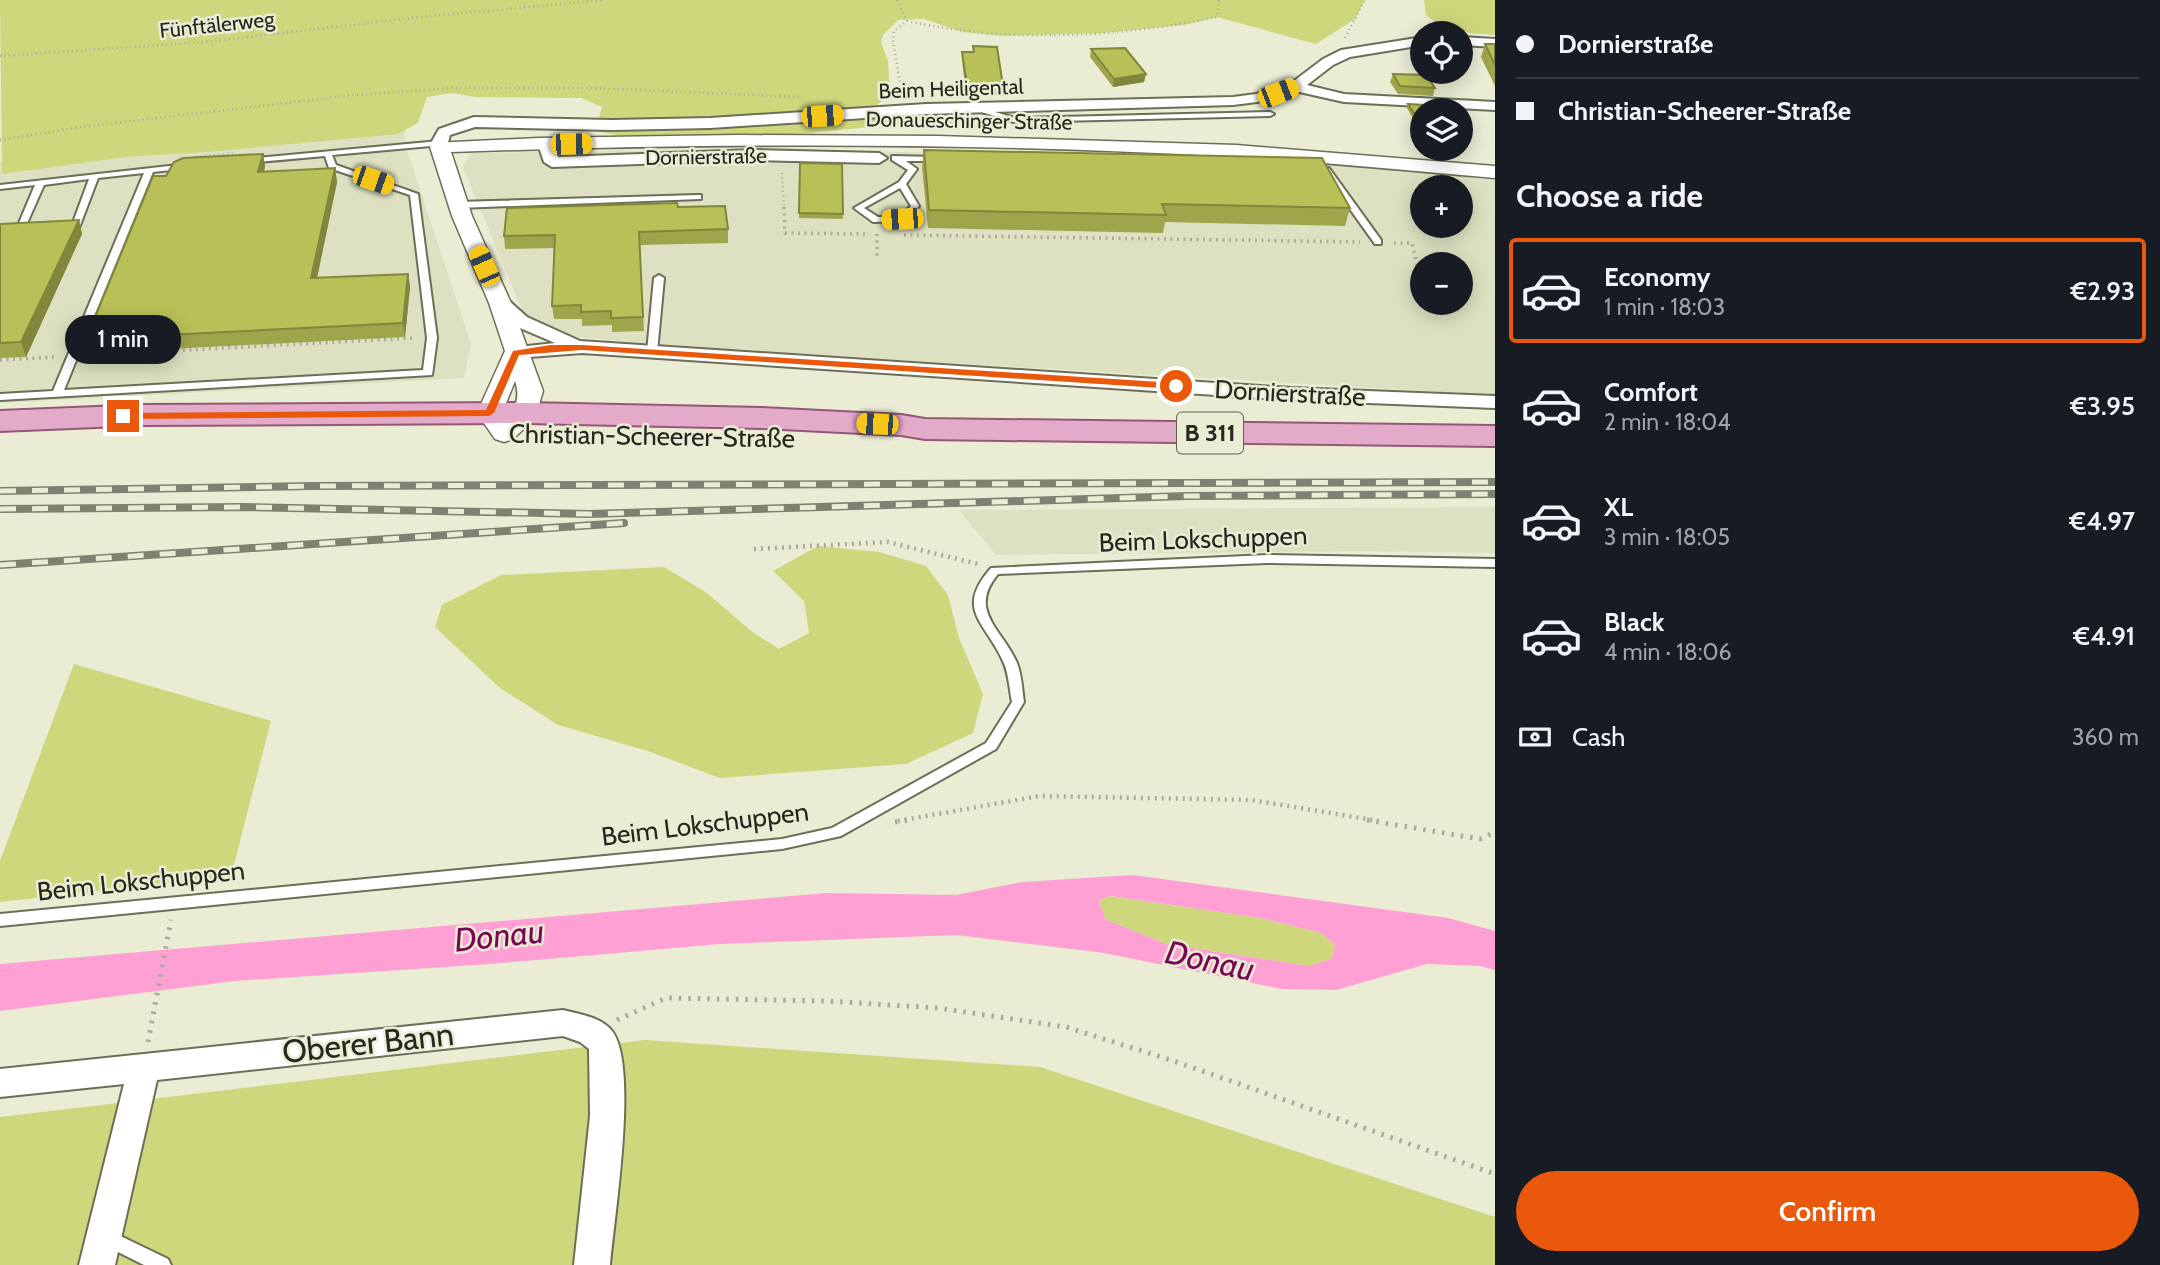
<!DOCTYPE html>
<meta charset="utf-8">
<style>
:root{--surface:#171b24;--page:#242831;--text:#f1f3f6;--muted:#9ea1a6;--line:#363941;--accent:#ea580c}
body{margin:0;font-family:Cabin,sans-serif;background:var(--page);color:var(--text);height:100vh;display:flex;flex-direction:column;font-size:26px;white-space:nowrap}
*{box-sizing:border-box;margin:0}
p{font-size:23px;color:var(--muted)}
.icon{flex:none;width:38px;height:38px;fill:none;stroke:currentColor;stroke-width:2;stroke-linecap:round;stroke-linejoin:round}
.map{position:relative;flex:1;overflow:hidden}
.panel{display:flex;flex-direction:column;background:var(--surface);width:665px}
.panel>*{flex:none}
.guide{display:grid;align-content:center;height:154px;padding:0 21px;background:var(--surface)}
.buttons{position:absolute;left:1410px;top:21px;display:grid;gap:14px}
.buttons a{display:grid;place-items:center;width:63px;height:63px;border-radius:50%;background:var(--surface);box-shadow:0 4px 18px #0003;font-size:35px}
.end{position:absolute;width:32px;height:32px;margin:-16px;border:9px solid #ea580c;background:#fff;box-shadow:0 0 0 4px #fff}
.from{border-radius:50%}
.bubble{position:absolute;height:49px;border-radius:24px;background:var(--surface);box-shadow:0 4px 18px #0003;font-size:23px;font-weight:600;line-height:49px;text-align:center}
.car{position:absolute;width:21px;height:42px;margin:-21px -10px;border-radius:9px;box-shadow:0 0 5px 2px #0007;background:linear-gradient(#f5c518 24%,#345 0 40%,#f5c518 0 76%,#345 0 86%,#f5c518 0)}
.guide b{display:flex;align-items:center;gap:24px;height:66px;font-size:26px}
.guide b+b{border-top:2px solid var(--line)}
.guide i{width:18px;height:18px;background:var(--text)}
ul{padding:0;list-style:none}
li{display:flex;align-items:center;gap:21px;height:105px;margin:0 14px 10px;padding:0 7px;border:4px solid transparent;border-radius:7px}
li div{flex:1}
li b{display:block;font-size:26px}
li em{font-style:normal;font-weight:600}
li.on{border-color:var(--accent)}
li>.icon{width:63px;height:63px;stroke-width:1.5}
h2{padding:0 21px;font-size:32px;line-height:84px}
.pay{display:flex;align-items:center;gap:18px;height:77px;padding:0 21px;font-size:26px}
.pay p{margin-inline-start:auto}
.cta{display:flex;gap:14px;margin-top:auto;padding:14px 21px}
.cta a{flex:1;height:80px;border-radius:42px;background:var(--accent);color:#fff;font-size:28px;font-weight:600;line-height:80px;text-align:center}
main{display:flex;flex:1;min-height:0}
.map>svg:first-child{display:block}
.built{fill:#dde1c1;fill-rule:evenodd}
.green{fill:#cfd77d}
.water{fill:#ffa0d4;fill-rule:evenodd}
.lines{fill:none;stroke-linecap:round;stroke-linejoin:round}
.service-casing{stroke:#6c6e58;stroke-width:4}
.minor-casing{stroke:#6c6e58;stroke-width:4}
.tertiary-casing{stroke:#6c6e58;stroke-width:3}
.primary-casing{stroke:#945877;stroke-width:4}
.path-far3{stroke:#aaac99;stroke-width:2.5;stroke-dasharray:1 3.5;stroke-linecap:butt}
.path-far2{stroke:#aaac99;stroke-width:3.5;stroke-dasharray:2 4.5;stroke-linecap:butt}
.path-far1{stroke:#aaac99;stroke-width:4.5;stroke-dasharray:2 5;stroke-linecap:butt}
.path{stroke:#aaac99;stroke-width:5;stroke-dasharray:2.5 7;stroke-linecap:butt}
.service{fill:#fff;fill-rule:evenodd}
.minor{fill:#fff;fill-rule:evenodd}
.tertiary{fill:#fff;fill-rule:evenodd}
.primary{fill:#e3aaca;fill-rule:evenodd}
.rail-casing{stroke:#808171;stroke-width:8}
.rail{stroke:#eaecd4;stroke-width:5;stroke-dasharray:16;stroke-linecap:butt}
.wall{fill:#9fa54b}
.shaded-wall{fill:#82863d}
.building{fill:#b9c057;stroke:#82863d;stroke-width:2}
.route{fill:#ea580c}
.labels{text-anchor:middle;stroke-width:5;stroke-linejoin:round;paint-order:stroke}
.far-street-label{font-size:21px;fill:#26271e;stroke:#eaecd4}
.shield{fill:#eaecd4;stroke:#616255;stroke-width:2}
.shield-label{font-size:24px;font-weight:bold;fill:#26271e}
.street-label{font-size:26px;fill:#26271e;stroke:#eaecd4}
.near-street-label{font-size:32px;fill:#26271e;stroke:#eaecd4}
.near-water-label{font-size:33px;font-style:italic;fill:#790555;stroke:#eaecd4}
</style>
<main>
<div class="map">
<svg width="1495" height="1265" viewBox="0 0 1495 1265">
<rect width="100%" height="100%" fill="#eaecd4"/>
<path class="built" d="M404 129 406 147 471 344 464 378 0 403V161Z
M780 148 1383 168 1495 177V395L696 348 577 337 524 315 463 167 471 153ZM1423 187H1461V226H1423ZM1423 264H1461V303H1423Z
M1495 507V553L1361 551 996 555 959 510Z"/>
<path class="green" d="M0 0H1365L1355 19 1316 44 1217 17 1184 25 1103 33 1003 36 963 32 924 19 898 20 883 35 881 42 888 61 890 96 872 108 955 119V123L934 127H872L786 135H616L595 131 602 107 581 98 475 97 452 93 427 97 418 123 398 134 207 152 125 157 2 174Z
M1424 0H1495V35L1447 31 1426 15Z
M818 546 879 552 926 566 948 595 959 638 983 694 973 733 906 764 720 778 648 751 558 725 500 688 435 627 442 605 501 575 664 567 707 593 751 631 779 649 809 633 804 601 773 571Z
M74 664 271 721 231 876 0 902V861Z
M1109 896 1261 918 1321 933 1335 945 1331 959 1309 966 1166 944 1105 919 1099 900Z
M645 1040 1040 1067 1495 1217V1265H0V1117Z"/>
<path class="water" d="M1133 875 1448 918 1495 931V970L1480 966 1427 964 1336 990 1282 989 1104 953 956 935 720 944 490 964 235 981 0 1011V964L827 893 956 895 1022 882ZM1110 896 1261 918 1321 933 1335 945 1331 959 1309 966 1166 944 1105 919 1099 900Z"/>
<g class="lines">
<g class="service-casing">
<path id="service" d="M975 106 1015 118 1270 112 1274 114 1270 116 1014 122 975 110Z
M439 141 443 143 442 145 332 155 336 165 418 194 437 338 432 375 0 400V394L53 391 144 173 98 178 79 228 75 231 71 228 89 179 44 185 24 230 20 233 16 230 35 185 0 189V185L187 164 191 166 190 168 153 172 64 390 423 370 427 338 410 195 329 168 325 156 247 163 243 161 247 159Z
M892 156 937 157 941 159 937 161H906L917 169 906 184 919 206 905 221 873 222 854 208 899 182 908 170 892 160ZM900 188 911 206 900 217H878L864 208Z
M1323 168H1329L1381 240V244H1375L1322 170Z
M698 195H701V199L458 208 454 205 458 202Z
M659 275 664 278 657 352 652 355 647 352 654 278Z
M1267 555 1495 559V567L1267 563 998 574C967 611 1003 630 1017 663 1022 676 1022 689 1024 702L996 749 841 836 782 849 0 926V914L782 839 832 828 986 743 1012 702C1009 688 1009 672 1002 659 984 621 955 609 991 568Z
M106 1229 168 1259 171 1265H144L100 1243 97 1237 100 1231Z"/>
</g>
<g class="minor-casing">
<path id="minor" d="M1423 37V45L1350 57 1333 65 1307 85 1344 94 1495 102V110L1344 102 1295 91 1257 102 1233 105 926 114 710 128 612 130 475 127 450 135 446 150H434L431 143 439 129 474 117 612 120 710 118 926 104 1233 97 1256 94 1290 84 1323 59 1341 50Z
M1461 37 1495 39V47L1461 45Z
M546 139 552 141 558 157 755 150 879 153 887 158 879 163 755 160 552 167 544 162 538 144Z
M500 297 507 299 527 317 580 341 1292 388 1495 396V408L1292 400 582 353 516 358 506 352 509 348 555 343 513 325 491 303Z
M563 1010C579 1014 601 1017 612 1031 639 1065 614 1218 610 1265H574L590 1116 589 1049 580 1042 563 1036 157 1080 115 1265H79L124 1084 0 1097V1069Z"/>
</g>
<g class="tertiary-casing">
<path id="tertiary" d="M738 135 938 136 1236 145 1495 166V178C1409 171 1323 162 1237 157 976 142 713 143 451 152L472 216 511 303 543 391 535 418 513 439 504 442 495 439 477 413 505 351 489 303 452 216 430 147 433 143 539 138ZM515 381C520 396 517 408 506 419L502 413Z"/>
</g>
<g class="primary-casing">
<path id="primary" d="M526 403 762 408 901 415 925 419 1495 426V446L925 439 901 435 762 428 526 423 144 425 0 431V411L144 405Z"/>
</g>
<path class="path-far3" d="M897 0 907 21
M1345 38 1365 0
M0 56 204 42 420 17 603 0
M902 95 893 40 894 31 907 21C1010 43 1114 38 1217 17L1219 0
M0 140 81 127 354 95 453 88H593L801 97
M196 157 236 153
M782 173 784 209"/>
<path class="path-far2" d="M784 207 785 233 867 234
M877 234V257
M904 235 1360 242
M1394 243H1412L1417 265
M92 355 415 338
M0 360 55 357"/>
<path class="path-far1" d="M754 549 888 542 978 564
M898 821 1039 796 1252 800 1378 821"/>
<path class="path" d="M1367 820 1480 839 1495 832
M895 822 908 820
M617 1020 666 998 827 1001 938 1008 1066 1027 1171 1060 1495 1174
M148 1042 171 920"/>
<use href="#service" class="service"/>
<use href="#minor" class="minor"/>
<use href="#tertiary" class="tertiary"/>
<use href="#primary" class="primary"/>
<g class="rail-casing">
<path id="rail" d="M0 491 314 486 1495 482
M0 509 243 507 589 514 1187 496 1495 494
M0 565 624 523"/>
</g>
<use href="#rail" class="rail"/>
</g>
<path class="wall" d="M1485 44H1495V86L1481 57Z
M973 46 1003 86 1002 95 966 94 962 60V52H973Z
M1091 49 1146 74 1144 82 1113 87 1090 57Z
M1393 74 1435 88 1433 96 1398 94 1390 82Z
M1408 104 1423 110V129H1419L1407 108Z
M924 150 1350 208 1345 226 1165 222 1163 233 928 228 922 167Z
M263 154 265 167 264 172 335 168 337 182 317 278 408 274 410 287 405 337 91 353 86 339 166 176Z
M800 163 842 164 843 219 799 218Z
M79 220 82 234 26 357 0 358V224Z
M728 229V243L640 245 644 331 612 332V325L582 326V319H554L552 306 555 248 505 249 504 236Z"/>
<path class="shaded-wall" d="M1146 74 1144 82 1113 87 1114 79Z
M263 154 265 167 260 185 258 172Z
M335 168 337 182 314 292 311 278Z
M79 220 82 234 26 357 21 342Z
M408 274 410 287 405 337 403 323Z"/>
<path class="building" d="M1485 44H1495V65Z
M973 46 997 47 1003 86H967L962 52H974Z
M1125 48 1146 74 1114 79 1091 49Z
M1393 74 1426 75 1435 88 1400 86Z
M1408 104 1443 106 1446 110H1423V124H1421Z
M924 150 1322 158 1350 208 1162 204 1166 215 929 210Z
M263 154 258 172 335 168 311 278 408 274 403 323 86 339 153 176H166L174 162 183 158Z
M800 163 842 164 843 214 799 213Z
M677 203 678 207 725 206 728 229 639 232 643 317 611 318V311L581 312V305L552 306 555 235 504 236 507 208Z
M79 220 21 342 0 343V224Z"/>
<path class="route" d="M550 345H582L1176 383 1181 386 1176 389 582 350 519 355 494 413 489 416 123 419 118 416 123 413 486 410 513 351Z"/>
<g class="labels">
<g class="far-street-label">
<text transform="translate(217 25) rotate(-6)" y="7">Fünftälerweg</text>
<text transform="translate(951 89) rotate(-2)" y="7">Beim Heiligental</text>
<text transform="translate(969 121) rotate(1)" y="7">Donaueschinger Straße</text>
<text transform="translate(706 157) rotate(-1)" y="7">Dornierstraße</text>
</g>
<rect class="shield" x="1177" y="412.5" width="66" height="41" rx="5"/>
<g class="shield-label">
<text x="1210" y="441">B 311</text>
</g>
<g class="street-label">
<text transform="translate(1290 393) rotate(3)" y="9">Dornierstraße</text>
<text transform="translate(652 436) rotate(1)" y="9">Christian-Scheerer-Straße</text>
<text transform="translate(1203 539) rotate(-2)" y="9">Beim Lokschuppen</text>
<text transform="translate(705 824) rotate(-7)" y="9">Beim Lokschuppen</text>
<text transform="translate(141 881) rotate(-6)" y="9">Beim Lokschuppen</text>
</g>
<g class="near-street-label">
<text transform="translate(368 1043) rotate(-6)" y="11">Oberer Bann</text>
</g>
<g class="near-water-label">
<text transform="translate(499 935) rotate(-6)" y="12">Donau</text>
<text transform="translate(1210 960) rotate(12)" y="12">Donau</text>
</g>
</g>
</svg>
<div class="buttons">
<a><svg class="icon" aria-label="locate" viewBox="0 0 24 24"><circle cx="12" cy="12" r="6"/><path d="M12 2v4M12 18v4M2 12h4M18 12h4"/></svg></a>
<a><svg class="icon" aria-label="layers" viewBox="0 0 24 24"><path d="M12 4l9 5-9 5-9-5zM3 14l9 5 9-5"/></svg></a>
<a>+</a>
<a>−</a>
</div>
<i class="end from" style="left:1176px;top:386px"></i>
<i class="end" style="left:123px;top:416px"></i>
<div class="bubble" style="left:65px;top:315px;width:116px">1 min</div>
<i class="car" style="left:1278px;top:93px;rotate:69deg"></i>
<i class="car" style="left:822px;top:116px;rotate:86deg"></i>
<i class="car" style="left:571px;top:144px;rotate:89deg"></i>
<i class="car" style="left:373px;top:180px;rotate:109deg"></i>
<i class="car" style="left:902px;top:219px;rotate:267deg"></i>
<i class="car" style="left:484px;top:266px;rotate:336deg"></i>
<i class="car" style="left:877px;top:424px;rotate:272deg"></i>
</div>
<section class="panel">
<div class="guide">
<b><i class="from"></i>Dornierstraße</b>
<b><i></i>Christian-Scheerer-Straße</b>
</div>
<h2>Choose a ride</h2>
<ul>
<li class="on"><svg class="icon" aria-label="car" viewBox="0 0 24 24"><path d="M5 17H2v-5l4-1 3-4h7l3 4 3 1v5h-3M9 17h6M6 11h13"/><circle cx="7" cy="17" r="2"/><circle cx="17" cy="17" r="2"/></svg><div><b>Economy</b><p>1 min · 18:03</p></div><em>€2.93</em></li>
<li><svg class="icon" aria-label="car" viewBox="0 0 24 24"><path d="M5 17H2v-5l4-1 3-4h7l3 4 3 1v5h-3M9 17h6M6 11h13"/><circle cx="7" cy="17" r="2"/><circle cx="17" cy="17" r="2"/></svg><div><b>Comfort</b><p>2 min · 18:04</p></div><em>€3.95</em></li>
<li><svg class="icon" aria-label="car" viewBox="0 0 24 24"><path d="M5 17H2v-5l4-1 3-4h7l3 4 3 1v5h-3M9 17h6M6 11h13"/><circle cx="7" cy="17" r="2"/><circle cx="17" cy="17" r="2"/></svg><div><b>XL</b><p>3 min · 18:05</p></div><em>€4.97</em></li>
<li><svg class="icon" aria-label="car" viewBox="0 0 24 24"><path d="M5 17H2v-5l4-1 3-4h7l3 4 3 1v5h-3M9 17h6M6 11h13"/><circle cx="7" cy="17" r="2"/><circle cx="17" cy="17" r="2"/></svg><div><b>Black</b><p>4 min · 18:06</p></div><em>€4.91</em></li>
</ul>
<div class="pay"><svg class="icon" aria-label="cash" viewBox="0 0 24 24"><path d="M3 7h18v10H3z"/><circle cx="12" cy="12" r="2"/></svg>Cash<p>360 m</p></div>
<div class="cta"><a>Confirm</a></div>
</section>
</main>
